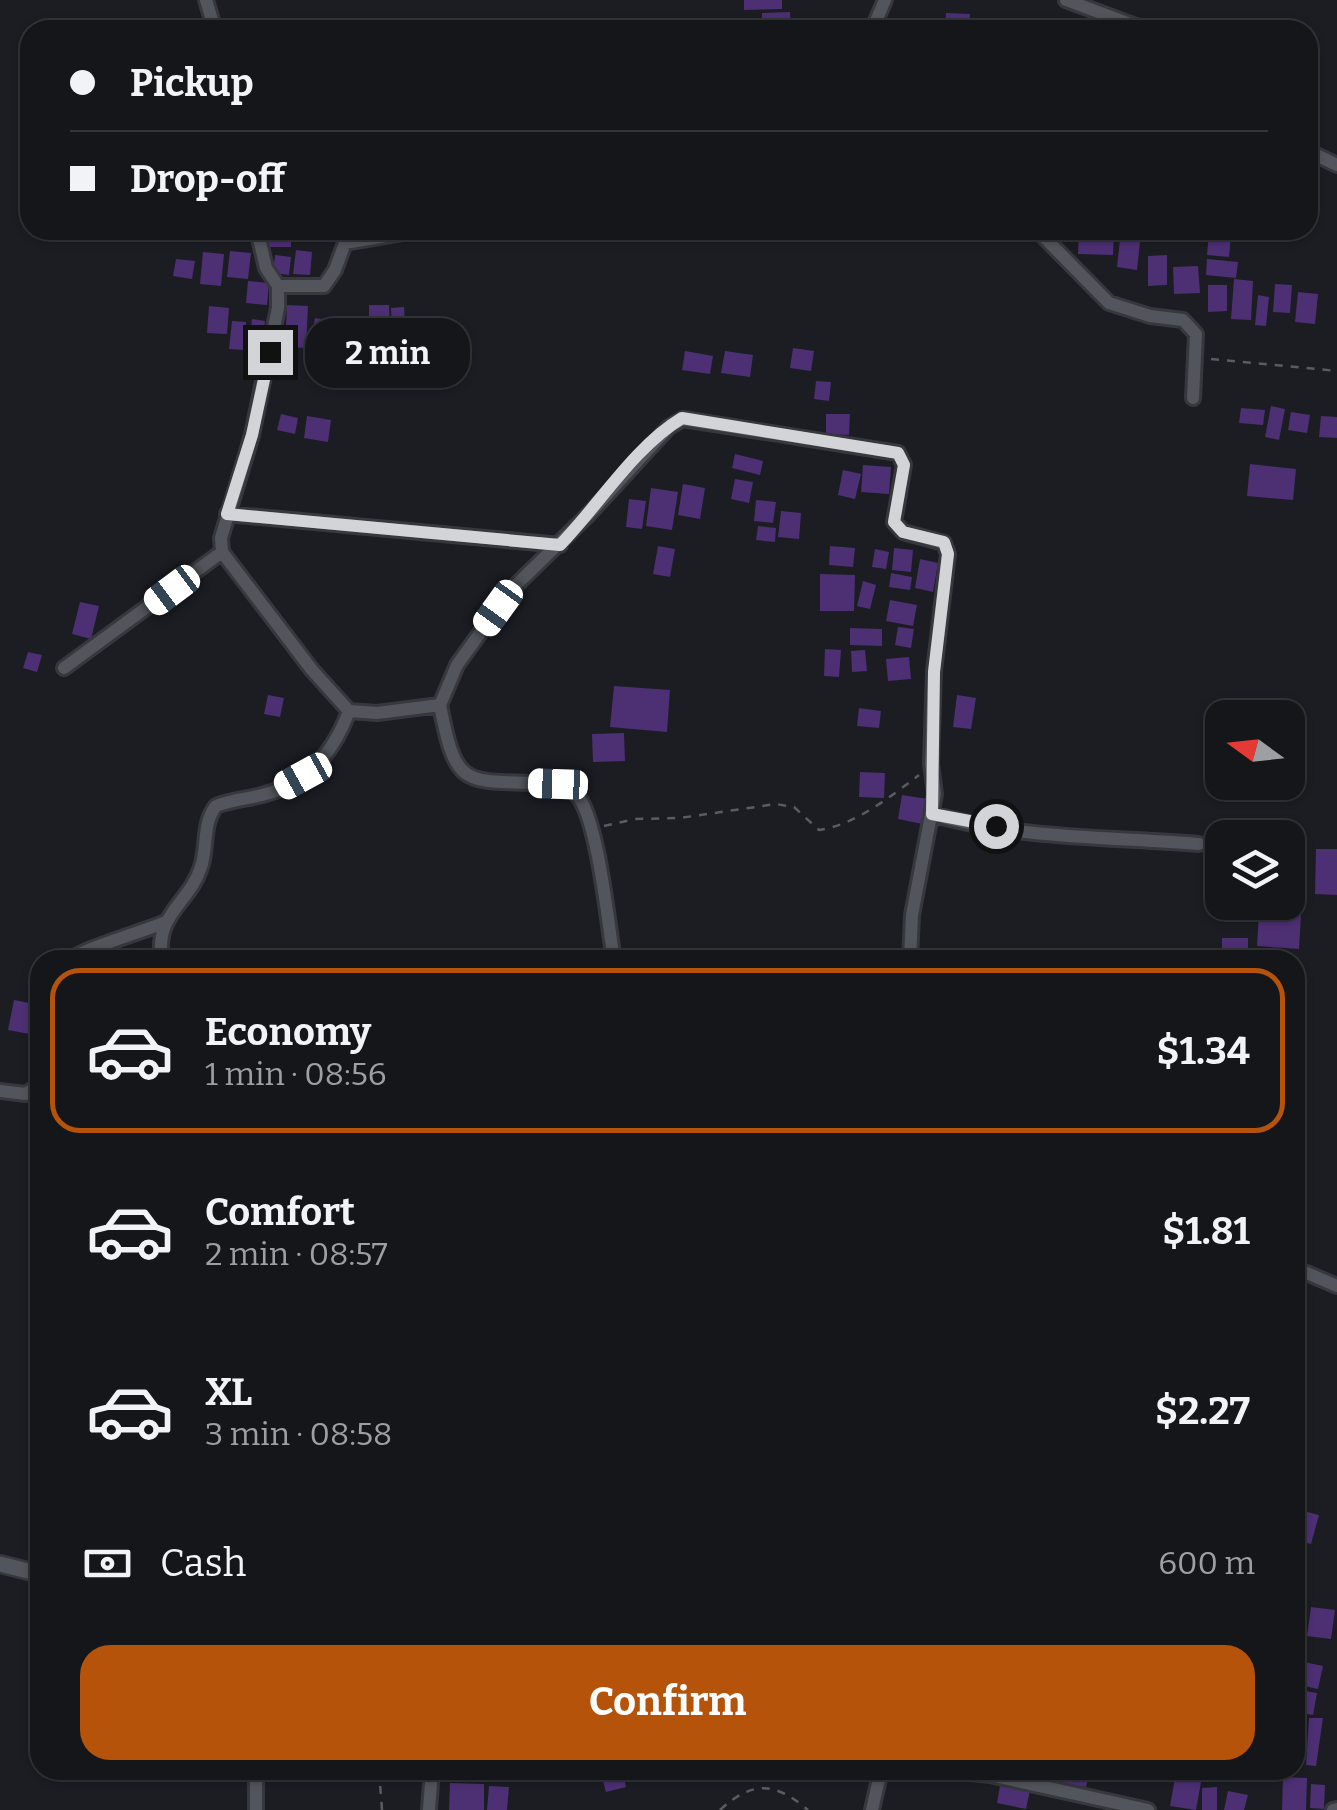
<!DOCTYPE html>
<meta charset="utf-8">
<style>
:root{--surface:#14161a;--page:#1d1f23;--text:#f1f3f6;--muted:#9d9fa2;--line:#333539;--accent:#b45309}
body{margin:0;font-family:Bitter,serif;background:var(--page);color:var(--text);height:100vh;display:flex;flex-direction:column;font-size:38px;white-space:nowrap}
*{box-sizing:border-box;margin:0}
p{font-size:32px;color:var(--muted)}
.icon{flex:none;width:55px;height:55px;fill:none;stroke:currentColor;stroke-width:2;stroke-linecap:round;stroke-linejoin:round}
.map{position:relative;flex:1;overflow:hidden}
.side{position:absolute;left:30px;top:950px;width:1275px;height:830px;display:flex;flex-direction:column;background:var(--surface);border-radius:30px;box-shadow:0 2px 8px #0004,0 0 0 2px var(--line)}
.side>*{flex:none}
.guide{position:absolute;left:20px;top:20px;width:1298px;height:220px;border-radius:30px;box-shadow:0 2px 8px #0004,0 0 0 2px var(--line);display:grid;align-content:center;height:220px;padding:0 50px;background:var(--surface)}
.needle{width:65px;rotate:285deg}
.controls{position:absolute;left:1205px;top:700px;display:grid;gap:20px}
.controls a{display:grid;place-items:center;width:100px;height:100px;border-radius:20px;background:var(--surface);box-shadow:0 2px 8px #0004,0 0 0 2px var(--line);font-size:50px}
.end{position:absolute;width:45px;height:45px;margin:-22px;border:12px solid #d3d4d8;background:#111;box-shadow:0 0 0 5px #111}
.from{border-radius:50%}
.bubble{position:absolute;height:70px;border-radius:30px;background:var(--surface);box-shadow:0 2px 8px #0004,0 0 0 2px var(--line);font-size:32px;font-weight:700;line-height:70px;text-align:center}
.car{position:absolute;width:30px;height:60px;margin:-30px -15px;border-radius:12px;box-shadow:0 0 8px 2px #0007;background:linear-gradient(#fff 24%,#345 0 40%,#fff 0 76%,#345 0 86%,#fff 0)}
.guide b{display:flex;align-items:center;gap:35px;height:95px;font-size:38px}
.guide b+b{border-top:2px solid var(--line)}
.guide i{width:25px;height:25px;background:var(--text)}
ul{padding:18px 0 0;list-style:none}
li{display:flex;align-items:center;gap:30px;height:165px;margin:0 20px 15px;padding:0 30px;border:5px solid transparent;border-radius:30px}
li div{flex:1}
li b{display:block;font-size:38px}
li em{font-style:normal;font-weight:700}
li.on{border-color:var(--accent)}
li>.icon{width:90px;height:90px;stroke-width:1.5}
.pay{display:flex;align-items:center;gap:25px;height:110px;padding:0 50px;font-size:38px}
.pay p{margin-inline-start:auto}
.button{display:flex;gap:20px;margin-top:auto;padding:20px 50px}
.button a{flex:1;height:115px;border-radius:30px;background:var(--accent);color:#fff;font-size:40px;font-weight:700;line-height:115px;text-align:center}
.map>svg:first-child{display:block}
.building{fill:#4d2f74}
.lines{fill:none;stroke-linecap:round;stroke-linejoin:round}
.minor-casing{stroke:#37383d;stroke-width:18}
.tertiary-casing{stroke:#37383d;stroke-width:20}
.path{stroke:#5a5c61;stroke-width:2.5;stroke-dasharray:8 8;stroke-linecap:butt}
.minor{stroke:#52555b;stroke-width:12}
.tertiary{stroke:#52555b;stroke-width:15}
.route{stroke:#d3d4d8;stroke-width:12}
</style>
<div class="map">
<svg width="1337" height="1810" viewBox="0 0 1337 1810">
<rect width="100%" height="100%" fill="#1b1d23"/>
<path class="building" d="M744 0H782V9L744 10Z
M790 12 791 30H762V13Z
M946 13 970 14 969 30H945Z
M265 230H291V247H265Z
M1079 230 1114 232 1113 255 1078 254Z
M1121 230 1141 233 1137 270 1117 267Z
M1209 233 1231 235 1229 257 1207 255Z
M296 250 312 252 310 275 293 274Z
M230 251 251 253 248 279 227 277Z
M203 252 224 254 221 286 200 284Z
M275 255 291 257 289 275 273 273Z
M1167 255V285L1148 286V256Z
M176 259 195 261 192 279 173 276Z
M1207 259 1238 262 1236 278 1206 275Z
M1198 266 1200 293 1174 294 1173 267Z
M1234 279 1253 281 1251 320 1231 319Z
M248 281 269 283 267 305 246 303Z
M1275 284 1292 285 1290 313 1273 312Z
M1208 285H1227V311L1208 312Z
M1298 292 1318 294 1315 324 1295 322Z
M1258 295 1269 297 1266 326 1255 325Z
M287 305 308 306 306 348 285 347Z
M369 305H389L390 328H369Z
M209 306 229 308 227 334 207 333Z
M404 307 405 327 392 328 391 308Z
M315 318 332 321 328 343 311 340Z
M252 319 265 321 262 348 249 346Z
M232 321 246 322 244 350 229 349Z
M353 328 373 330 369 358 349 355Z
M379 334 402 336 400 359 377 357Z
M793 348 814 351 811 371 790 368Z
M685 351 713 356 710 374 682 370Z
M725 351 753 355 750 377 721 373Z
M816 381 831 382 829 401 814 399Z
M1271 406 1285 409 1279 440 1265 437Z
M1241 408 1265 410 1263 425 1239 423Z
M1291 412 1310 415 1307 433 1288 430Z
M281 414 298 418 295 434 277 430Z
M826 414H850L849 435 826 434Z
M307 416 331 420 328 442 304 438Z
M1321 416 1337 417V438L1319 437Z
M735 454 763 461 760 475 732 468Z
M1250 464 1296 469 1293 500 1247 496Z
M863 465 891 467 889 494 861 492Z
M843 470 861 474 855 499 838 495Z
M735 479 753 482 749 503 731 499Z
M683 484 705 488 700 519 678 515Z
M651 488 678 492 672 530 646 526Z
M629 499 646 501 642 529 626 527Z
M756 500 776 502 773 523 754 521Z
M781 511 801 513 799 539 778 537Z
M758 526 776 528 775 542 756 540Z
M658 546 675 549 670 577 653 574Z
M830 546 855 548 853 567 829 565Z
M894 548 913 550 911 572 892 570Z
M875 549 889 552 886 569 872 567Z
M920 559 938 563 933 592 915 588Z
M891 573 912 577 910 590 889 587Z
M820 574 855 575 854 611H820Z
M863 581 876 585 870 609 857 606Z
M890 600 917 605 913 626 886 621Z
M80 602 99 606 91 639 72 634Z
M898 627 914 629 911 648 895 645Z
M850 628 882 629V646L850 645Z
M825 649 841 650 839 677 824 676Z
M865 650 867 671 852 672 851 651Z
M28 652 42 655 37 672 23 668Z
M909 657 911 679 888 681 886 659Z
M614 686 670 690 667 732 610 727Z
M268 695 284 698 280 717 264 714Z
M957 695 976 698 971 729 953 727Z
M859 708 881 711 879 728 857 726Z
M624 733 625 761 593 762 592 734Z
M860 772 885 773 884 798 859 797Z
M902 795 928 799 923 824 898 819Z
M1316 849H1337V895L1315 894Z
M1305 857V874H1288V858Z
M1259 913 1301 915 1299 949 1257 946Z
M1222 938H1248V955L1222 954Z
M14 1000 40 1005V1036L8 1030Z
M1296 1509 1319 1515 1311 1544 1295 1540Z
M1311 1607 1335 1610 1331 1639 1307 1636Z
M1304 1662 1323 1666 1318 1689 1299 1685Z
M1299 1690 1317 1693 1313 1715 1295 1712Z
M1309 1718H1323L1316 1766 1306 1765Z
M153 1770H176V1782H153Z
M600 1770H622L626 1787 606 1792Z
M1059 1770H1090L1086 1787 1056 1782Z
M1283 1777 1307 1778 1306 1810H1282Z
M1175 1778 1201 1782 1196 1810 1170 1806Z
M1001 1780 1031 1786 1026 1809 997 1803Z
M450 1783 484 1784V1810H449Z
M1311 1784 1325 1785 1324 1809 1310 1808Z
M489 1786 509 1787 507 1810H487Z
M1217 1787V1810H1202V1788Z
M1228 1791 1248 1795 1244 1810H1224Z"/>
<g class="lines">
<g class="minor-casing">
<path id="minor" d="M206 0 215 30
M1066 0 1141 28 1162 30
M872 30 885 0
M1308 151 1337 165
M257 230 266 268 278 286V308L252 435 221 538 222 552 312 670 349 711 377 713 440 705C456 788 463 781 542 783 556 783 567 784 577 795 598 819 608 925 614 960
M1037 230 1109 303 1150 316 1183 320 1196 334 1193 398
M278 286H324L335 270 345 243 421 230
M227 514 560 545
M64 668 222 552
M440 705 457 665 511 590 589 514 669 427 683 419 898 453 904 465 894 522 903 532 944 543 948 554 934 671 931 764 935 794 912 915 910 960
M932 814C1017 839 1111 837 1199 844
M70 960C82 949 145 931 166 922
M162 960C154 914 190 903 201 867 208 846 202 824 216 806 231 800 247 799 262 795 307 784 334 752 349 711
M0 1091 26 1094 40 1084
M1295 1268 1337 1286
M944 1770 990 1775 1148 1810
M256 1810V1770
M429 1810 432 1770
M872 1810 881 1770
M1333 1810 1337 1809"/>
</g>
<g class="tertiary-casing">
<path id="tertiary" d="M0 1564 40 1574"/>
</g>
<path class="path" d="M1211 359 1337 371
M604 826 635 819 680 818 776 804 794 807 819 830C855 825 890 797 919 775
M379 1770 382 1810
M720 1810C753 1780 775 1782 808 1810"/>
<use href="#minor" class="minor"/>
<use href="#tertiary" class="tertiary"/>
</g>
<g class="lines">
<path class="route" d="M270 352 252 435 227 514 560 545C599 505 634 447 682 418L898 453 904 465 894 522 903 532 944 542 948 554 934 672 932 814 996 826"/>
</g>
</svg>
<div class="controls">
<a><svg class="needle" viewBox="-14 -14 28 28"><path d="M0-13l5 13h-10z" fill="#e53935"/><path d="M0 13l5-13h-10z" fill="#9d9fa2"/></svg></a>
<a><svg class="icon" aria-label="layers" viewBox="0 0 24 24"><path d="M12 4l9 5-9 5-9-5zM3 14l9 5 9-5"/></svg></a>
</div>
<i class="end from" style="left:996px;top:826px"></i>
<i class="end" style="left:270px;top:352px"></i>
<div class="bubble" style="left:305px;top:318px;width:165px">2 min</div>
<i class="car" style="left:172px;top:590px;rotate:233deg"></i>
<i class="car" style="left:498px;top:608px;rotate:216deg"></i>
<i class="car" style="left:303px;top:776px;rotate:241deg"></i>
<i class="car" style="left:558px;top:784px;rotate:272deg"></i>
<div class="guide">
<b><i class="from"></i>Pickup</b>
<b><i></i>Drop-off</b>
</div>
<section class="side">
<ul>
<li class="on"><svg class="icon" aria-label="car" viewBox="0 0 24 24"><path d="M5 17H2v-5l4-1 3-4h7l3 4 3 1v5h-3M9 17h6M6 11h13"/><circle cx="7" cy="17" r="2"/><circle cx="17" cy="17" r="2"/></svg><div><b>Economy</b><p>1 min · 08:56</p></div><em>$1.34</em></li>
<li><svg class="icon" aria-label="car" viewBox="0 0 24 24"><path d="M5 17H2v-5l4-1 3-4h7l3 4 3 1v5h-3M9 17h6M6 11h13"/><circle cx="7" cy="17" r="2"/><circle cx="17" cy="17" r="2"/></svg><div><b>Comfort</b><p>2 min · 08:57</p></div><em>$1.81</em></li>
<li><svg class="icon" aria-label="car" viewBox="0 0 24 24"><path d="M5 17H2v-5l4-1 3-4h7l3 4 3 1v5h-3M9 17h6M6 11h13"/><circle cx="7" cy="17" r="2"/><circle cx="17" cy="17" r="2"/></svg><div><b>XL</b><p>3 min · 08:58</p></div><em>$2.27</em></li>
</ul>
<div class="pay"><svg class="icon" aria-label="cash" viewBox="0 0 24 24"><path d="M3 7h18v10H3z"/><circle cx="12" cy="12" r="2"/></svg>Cash<p>600 m</p></div>
<div class="button"><a>Confirm</a></div>
</section>
</div>
